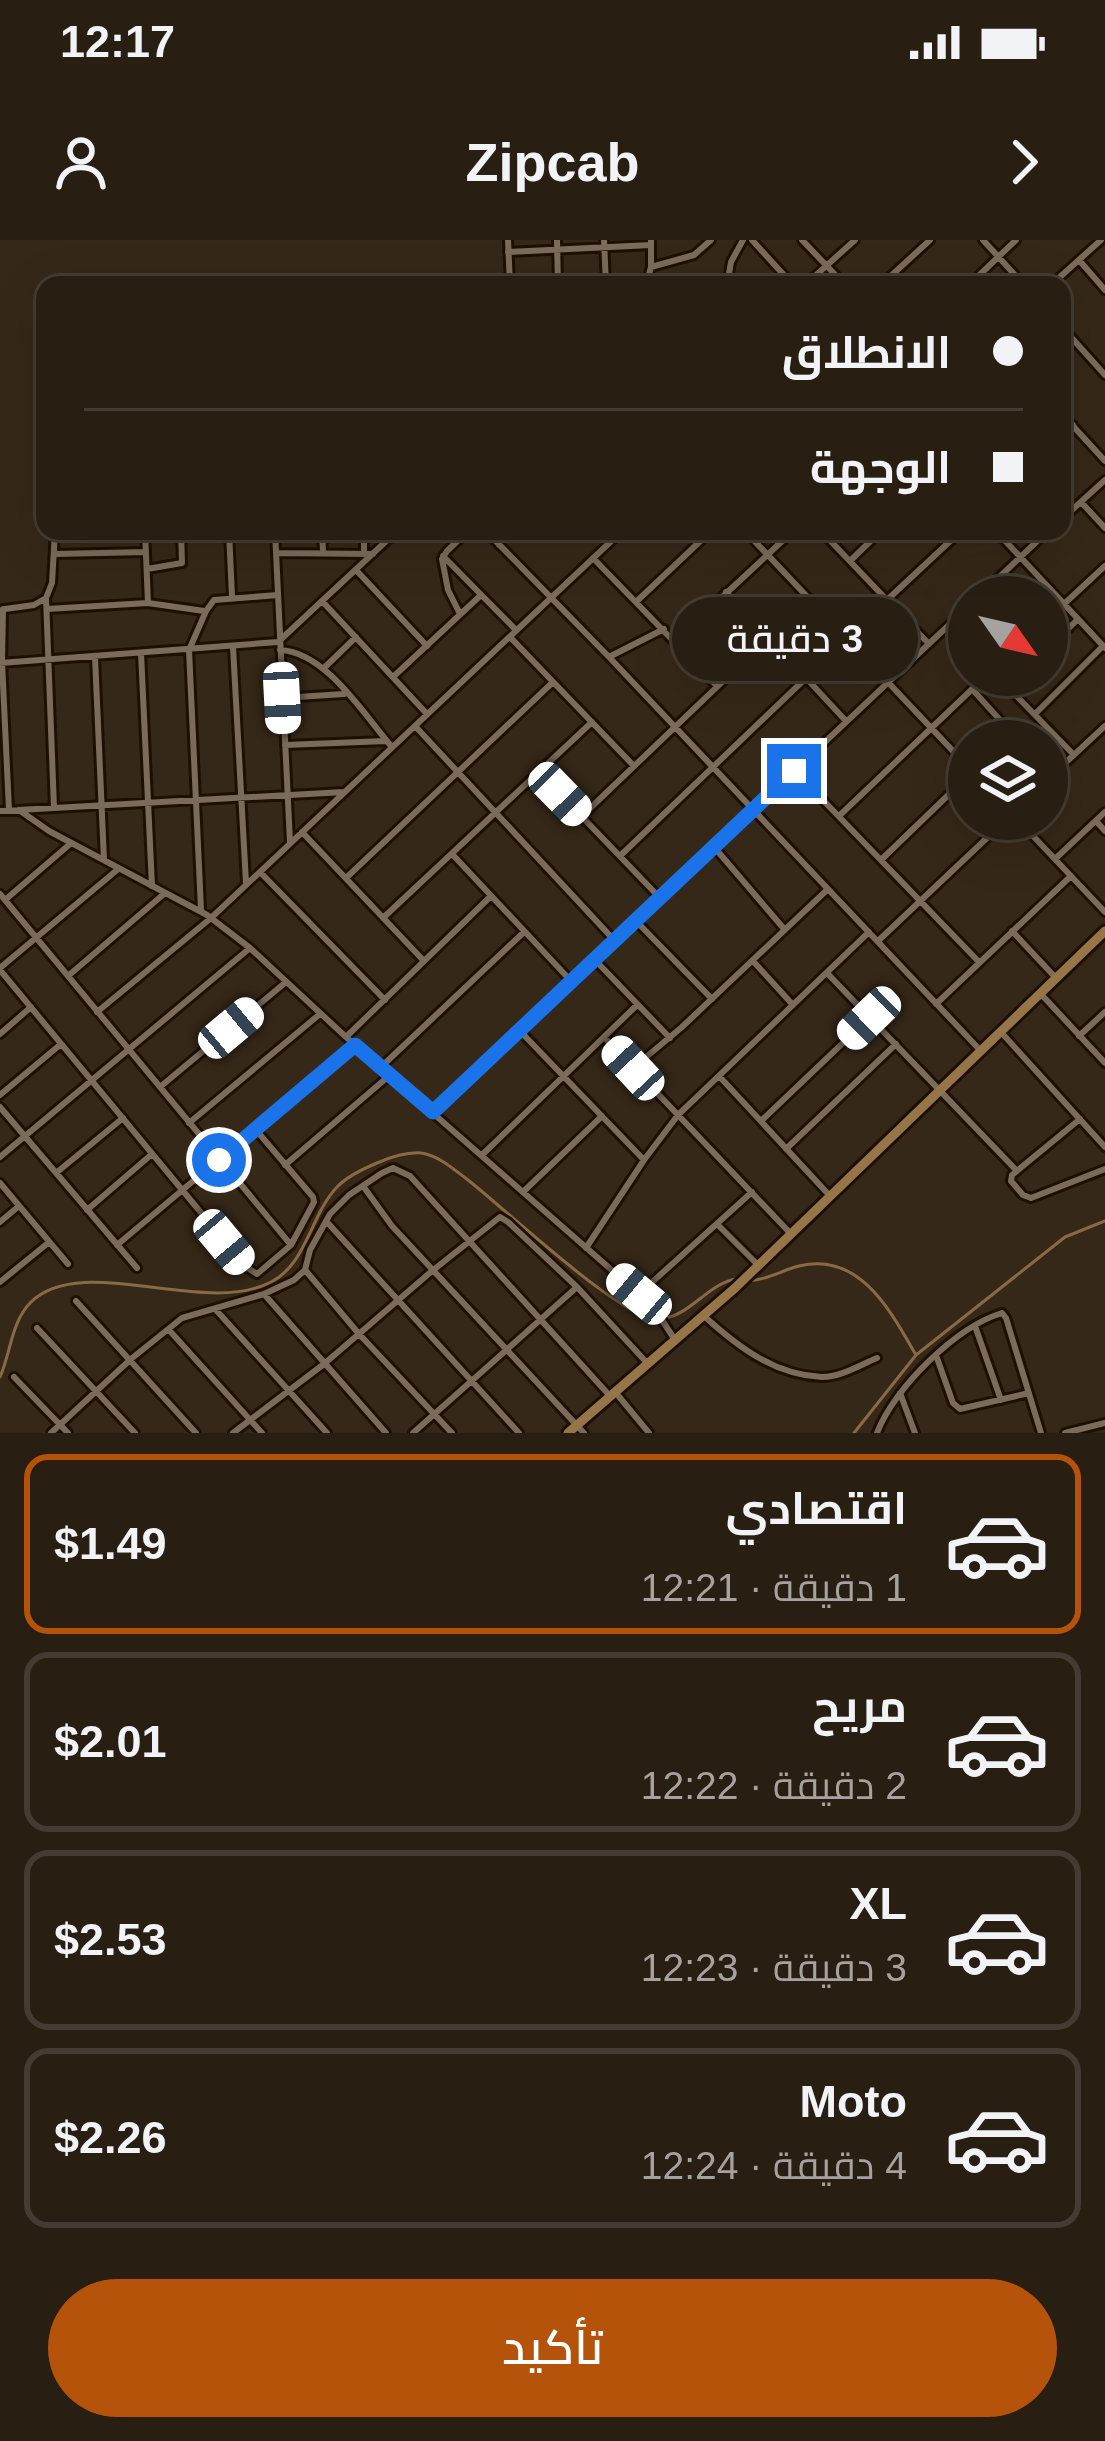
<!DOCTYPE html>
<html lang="ar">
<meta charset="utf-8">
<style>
:root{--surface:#281e12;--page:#342b20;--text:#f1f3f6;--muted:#a5a29f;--line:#443c32;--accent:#b45309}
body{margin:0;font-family:Arial,Cairo,sans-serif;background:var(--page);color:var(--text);direction:rtl;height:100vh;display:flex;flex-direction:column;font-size:45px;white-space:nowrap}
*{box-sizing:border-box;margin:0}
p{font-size:39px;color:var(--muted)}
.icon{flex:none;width:66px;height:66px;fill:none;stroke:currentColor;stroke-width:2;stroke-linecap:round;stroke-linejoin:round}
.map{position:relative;height:1193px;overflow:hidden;direction:ltr}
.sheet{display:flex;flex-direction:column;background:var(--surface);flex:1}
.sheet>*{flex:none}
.hud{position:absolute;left:36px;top:36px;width:1035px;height:264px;border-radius:24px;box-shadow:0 12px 48px #0002,0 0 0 3px var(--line);direction:rtl;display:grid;align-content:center;height:264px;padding:0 48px;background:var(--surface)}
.needle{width:78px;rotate:124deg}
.buttons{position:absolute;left:948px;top:336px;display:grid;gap:24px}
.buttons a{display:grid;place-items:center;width:120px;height:120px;border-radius:50%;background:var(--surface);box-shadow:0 12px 48px #0002,0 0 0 3px var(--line);font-size:60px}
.end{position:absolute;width:54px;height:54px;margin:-27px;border:15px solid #1a73e8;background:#fff;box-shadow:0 0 0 6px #fff}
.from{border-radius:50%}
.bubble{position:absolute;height:84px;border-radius:42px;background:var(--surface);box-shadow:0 12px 48px #0002,0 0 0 3px var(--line);font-size:39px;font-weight:600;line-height:84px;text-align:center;direction:rtl}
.car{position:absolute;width:36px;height:72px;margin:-36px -18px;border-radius:15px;box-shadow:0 0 9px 3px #0007;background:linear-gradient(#fff 24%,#345 0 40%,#fff 0 76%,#345 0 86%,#fff 0)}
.hud b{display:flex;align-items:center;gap:42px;height:114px;font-size:45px}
.hud b+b{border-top:3px solid var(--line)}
.hud i{width:30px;height:30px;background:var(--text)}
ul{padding:21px 0 0;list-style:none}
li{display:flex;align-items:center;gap:36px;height:180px;margin:0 24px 18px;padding:0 24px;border:6px solid var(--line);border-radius:24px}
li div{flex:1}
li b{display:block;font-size:45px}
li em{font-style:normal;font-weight:600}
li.on{border-color:var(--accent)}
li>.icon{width:108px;height:108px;stroke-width:1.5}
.cta{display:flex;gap:24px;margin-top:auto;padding:24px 48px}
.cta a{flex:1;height:138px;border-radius:72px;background:var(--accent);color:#fff;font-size:48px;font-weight:600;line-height:138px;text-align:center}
.status{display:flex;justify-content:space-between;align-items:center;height:84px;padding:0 60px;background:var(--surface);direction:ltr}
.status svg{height:33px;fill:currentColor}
header{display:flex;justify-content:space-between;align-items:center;height:156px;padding:0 48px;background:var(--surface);font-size:54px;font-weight:600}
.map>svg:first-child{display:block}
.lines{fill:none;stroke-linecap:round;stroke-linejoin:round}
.stream{stroke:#896a45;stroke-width:3}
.street-casing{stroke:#1d1003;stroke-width:12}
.secondary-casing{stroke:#1d1003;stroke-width:15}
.street{stroke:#7b6b5a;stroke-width:6}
.secondary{stroke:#967548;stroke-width:9}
.route{stroke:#1a73e8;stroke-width:15}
</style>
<div class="status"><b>12:17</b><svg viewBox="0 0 49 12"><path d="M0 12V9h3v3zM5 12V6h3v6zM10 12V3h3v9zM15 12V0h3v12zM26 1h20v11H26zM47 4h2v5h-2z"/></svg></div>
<header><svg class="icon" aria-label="forward" viewBox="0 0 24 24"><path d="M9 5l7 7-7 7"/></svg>Zipcab<svg class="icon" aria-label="person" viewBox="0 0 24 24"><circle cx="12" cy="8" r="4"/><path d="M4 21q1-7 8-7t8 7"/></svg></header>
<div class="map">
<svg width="1105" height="1193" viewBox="0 0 1105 1193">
<rect width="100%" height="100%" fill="#362818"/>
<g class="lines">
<path class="stream" d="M745 1041C765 1041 780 1031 799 1026 860 1011 891 1072 916 1115
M0 1137C11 1112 11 1082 31 1062 82 1012 205 1077 271 1042 307 1024 311 973 338 946 348 936 365 928 377 923 391 917 407 912 421 913 440 916 453 929 468 940 504 968 621 1079 657 1079 689 1079 706 1044 736 1039
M854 1193 916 1115 1065 997 1105 981"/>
<g class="street-casing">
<path id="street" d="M508 0 510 45
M557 0 558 45
M604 0 606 45
M752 0 793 45
M802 0 845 45
M983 0 1024 45
M508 12 651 5
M1079 20 1105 50
M651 27 694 15 711 0
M646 45 651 27V0
M727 45 731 22 743 0
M805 45 855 0
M881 45 930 0
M969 45 1016 0
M1051 45 1101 0
M1062 87 1105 135
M1062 174 1105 221
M1062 196 1073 185
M1081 262 1105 288
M1062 279 1105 240
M145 291 148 363
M229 291 232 357
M275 291 290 603
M322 291 323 311
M486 291 609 417 980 810
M745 291 969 528
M821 291 929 404
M996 291 1105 408
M499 305 501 291
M276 313 373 314
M364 313V291
M55 314 146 312
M443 316 516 390
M593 318 717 446
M850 321 881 291
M147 329 182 323 181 291
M356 330 427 406
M726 352 846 481
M978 357 1048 291
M887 360 961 291
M322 361 427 474
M637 361 711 291
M1064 364 1105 326
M3 369 2 422 9 570
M5 369 34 365 46 358
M47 369 148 363 204 371
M460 374 448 350 442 319 447 311 468 291
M510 397 634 526
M675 401 793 291
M233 407 246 643
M280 410C326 412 364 475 392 507
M1047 410 1078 379
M141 413 152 646
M95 417 104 620
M609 417 664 389
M0 423 278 402 397 291
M324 428 356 397
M996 435 1074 515
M393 437 480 356
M1008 448 1021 435
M972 449 1019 501
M282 458 344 454
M1035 474 1102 407
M415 486 615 701
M285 505 386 501
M795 531 979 722
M539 532 660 658
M1047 540 1105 486
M54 568 46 358 52 343 55 291
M19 570 49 591 207 675 250 708 346 797 639 1054 660 1077 675 1100
M0 571 344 552
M582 576 768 398
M839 576 987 435
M1017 579 1105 672
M1096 581 1105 591
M302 592 423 720
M714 607 785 690
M452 614 572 742
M620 616 806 438
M1055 619 1105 572
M881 620 969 535
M260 632 385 760
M346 638 553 442
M0 654 291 1005
M5 660 70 604
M201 670 189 410 206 371 214 360 278 355
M383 678 592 482
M636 681 712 759
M1012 691 1055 737
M878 701 1007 579
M595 720 670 798
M753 721 793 765
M0 728 117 630
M0 730 246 1027 257 1034 291 1005 314 962 313 957 256 890
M827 733 1017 931
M68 736 165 653
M1040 753 1105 823
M936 764 1071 636
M97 772 211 678 622 291
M520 791 644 920
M1000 791 1105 907
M0 794 31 767
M347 796 491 656
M1079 796 1105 772
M604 797 791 994
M381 827 524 692
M633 828 682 787 828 649
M719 836 830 956
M160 847 286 742
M0 855 61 804
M0 867 137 1028
M433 872 969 366
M1080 879 1012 935 1011 941 1023 955 1031 958 1105 929
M761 881 869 778
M189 883 320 774
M786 909 896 804
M482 915 637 765
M0 917 250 708
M285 925 390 835
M56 933 123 878
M0 943 68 1024
M363 946 392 986 584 1193
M523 952 602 876
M87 970 152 914
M326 981 519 1193
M0 982 19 966
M717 984 758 1025
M117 1005 355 805
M586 1008 644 920 678 875 869 692
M306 1031 359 1094 452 1193
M0 1042 48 1003
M264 1054 386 1193
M639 1054 752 952
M76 1061 196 1193
M216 1070 327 1193
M704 1076C737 1106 774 1135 822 1137 841 1137 860 1125 877 1118
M975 1086 1001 1160
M37 1088 135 1193
M169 1090 262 1193
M937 1118 953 1163 960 1169 1029 1153
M14 1137 68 1193
M616 1153 649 1193
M900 1153 915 1193
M51 1193 131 1119 182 1078 264 1054 294 1040 305 1030 310 1010 330 974 349 955 382 933 393 928 410 936 610 1156
M233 1193 324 1124 432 1031 500 977 508 982 577 1047 648 1124
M413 1193 577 1047
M877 1193C894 1148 956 1087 1002 1073L1006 1078 1041 1193
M1065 1193 1105 1183"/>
</g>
<g class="secondary-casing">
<path id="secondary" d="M568 1193 735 1048 1105 691"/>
</g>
<use href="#street" class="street"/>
<use href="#secondary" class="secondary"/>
</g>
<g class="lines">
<path class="route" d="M219 920 355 805 433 872 794 531"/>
</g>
</svg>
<div class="buttons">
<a><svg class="needle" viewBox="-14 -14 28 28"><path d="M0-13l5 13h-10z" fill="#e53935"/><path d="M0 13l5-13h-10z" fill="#a5a29f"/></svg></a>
<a><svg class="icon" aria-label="layers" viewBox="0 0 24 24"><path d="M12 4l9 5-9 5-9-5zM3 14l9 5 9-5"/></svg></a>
</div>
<i class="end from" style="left:219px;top:920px"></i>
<i class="end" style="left:794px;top:531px"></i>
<div class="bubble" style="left:672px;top:357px;width:246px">3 دقيقة</div>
<i class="car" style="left:282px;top:458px;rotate:177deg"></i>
<i class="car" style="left:560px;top:554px;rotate:136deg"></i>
<i class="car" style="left:869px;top:778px;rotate:226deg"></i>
<i class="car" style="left:231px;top:788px;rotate:50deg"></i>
<i class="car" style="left:633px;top:828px;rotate:317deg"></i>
<i class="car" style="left:224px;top:1002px;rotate:140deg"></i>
<i class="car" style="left:639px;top:1054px;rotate:310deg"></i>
<div class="hud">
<b><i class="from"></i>الانطلاق</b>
<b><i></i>الوجهة</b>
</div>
</div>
<section class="sheet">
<ul>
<li class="on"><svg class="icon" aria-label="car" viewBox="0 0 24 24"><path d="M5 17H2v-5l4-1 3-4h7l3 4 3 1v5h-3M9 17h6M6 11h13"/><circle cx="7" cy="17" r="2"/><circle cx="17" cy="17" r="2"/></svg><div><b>اقتصادي</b><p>1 دقيقة · 12:21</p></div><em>$1.49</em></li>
<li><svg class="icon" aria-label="car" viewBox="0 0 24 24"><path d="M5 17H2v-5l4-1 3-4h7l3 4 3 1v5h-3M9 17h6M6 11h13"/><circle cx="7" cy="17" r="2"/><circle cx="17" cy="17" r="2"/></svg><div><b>مريح</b><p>2 دقيقة · 12:22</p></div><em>$2.01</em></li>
<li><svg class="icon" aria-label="car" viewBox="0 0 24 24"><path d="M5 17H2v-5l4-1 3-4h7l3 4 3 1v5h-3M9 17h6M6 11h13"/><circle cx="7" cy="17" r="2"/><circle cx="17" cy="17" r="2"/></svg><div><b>XL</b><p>3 دقيقة · 12:23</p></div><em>$2.53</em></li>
<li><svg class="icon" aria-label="car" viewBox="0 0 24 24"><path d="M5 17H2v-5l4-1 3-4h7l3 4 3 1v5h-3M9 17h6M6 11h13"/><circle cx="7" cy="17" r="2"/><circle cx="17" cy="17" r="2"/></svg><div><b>Moto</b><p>4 دقيقة · 12:24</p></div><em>$2.26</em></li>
</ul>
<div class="cta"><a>تأكيد</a></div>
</section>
